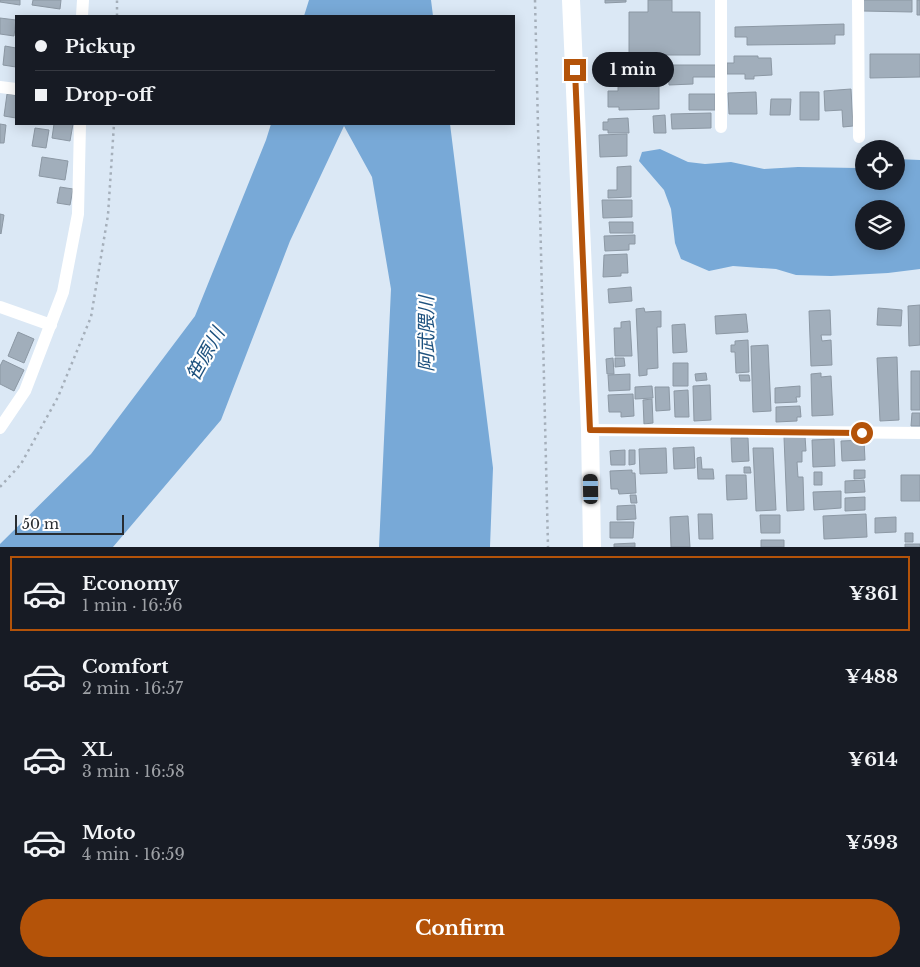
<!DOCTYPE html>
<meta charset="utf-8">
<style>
:root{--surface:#171b24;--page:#242831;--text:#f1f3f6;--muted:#9ea1a6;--line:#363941;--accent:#b45309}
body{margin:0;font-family:"Libre Baskerville","Noto Sans JP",serif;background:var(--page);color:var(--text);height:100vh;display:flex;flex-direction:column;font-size:19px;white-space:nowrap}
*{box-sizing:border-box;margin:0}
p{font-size:16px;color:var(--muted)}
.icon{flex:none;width:28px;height:28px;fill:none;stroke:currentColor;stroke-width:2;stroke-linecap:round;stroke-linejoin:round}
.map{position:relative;height:547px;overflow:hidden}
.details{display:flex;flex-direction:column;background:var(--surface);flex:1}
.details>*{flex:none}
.top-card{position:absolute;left:15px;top:15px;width:500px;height:110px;border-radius:0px;box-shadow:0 2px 12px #0003;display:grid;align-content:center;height:110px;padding:0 20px;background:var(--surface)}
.controls{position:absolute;left:855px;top:140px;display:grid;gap:10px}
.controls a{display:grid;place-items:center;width:50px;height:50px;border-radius:50%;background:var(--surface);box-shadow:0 2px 12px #0003;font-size:25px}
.scale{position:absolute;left:15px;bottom:12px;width:109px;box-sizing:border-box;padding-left:5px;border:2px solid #272c31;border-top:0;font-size:14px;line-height:18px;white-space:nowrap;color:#272c31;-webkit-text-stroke:4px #fff;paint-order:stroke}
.end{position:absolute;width:22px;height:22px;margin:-11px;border:6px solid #b45309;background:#fff;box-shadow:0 0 0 2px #fff}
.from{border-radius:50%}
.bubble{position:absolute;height:35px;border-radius:18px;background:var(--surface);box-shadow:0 2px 12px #0003;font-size:16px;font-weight:700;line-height:35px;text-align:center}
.car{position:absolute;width:15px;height:30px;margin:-15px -8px;border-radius:6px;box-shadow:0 0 4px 1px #0007;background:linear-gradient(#222 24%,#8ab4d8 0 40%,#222 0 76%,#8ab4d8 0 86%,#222 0)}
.top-card b{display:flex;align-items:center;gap:18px;height:48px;font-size:19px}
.top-card b+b{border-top:1px solid var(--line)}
.top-card i{width:12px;height:12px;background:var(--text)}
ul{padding:9px 0 0;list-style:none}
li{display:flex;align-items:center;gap:15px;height:75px;margin:0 10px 8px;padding:0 10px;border:2px solid transparent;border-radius:0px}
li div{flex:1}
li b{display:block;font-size:19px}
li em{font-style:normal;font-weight:700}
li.on{border-color:var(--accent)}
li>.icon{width:45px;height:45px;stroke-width:1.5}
.cta{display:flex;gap:10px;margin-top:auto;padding:10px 20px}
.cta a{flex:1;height:58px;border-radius:30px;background:var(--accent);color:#fff;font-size:20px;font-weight:700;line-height:58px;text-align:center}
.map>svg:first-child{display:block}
.water{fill:#78a9d7;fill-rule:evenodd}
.building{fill:#a1aebb;stroke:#8c98a4}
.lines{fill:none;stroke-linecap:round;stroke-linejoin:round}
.path{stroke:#a5afba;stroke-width:2.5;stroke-dasharray:2.5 4;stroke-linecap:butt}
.street{stroke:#fff;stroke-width:12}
.secondary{stroke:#fff;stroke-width:18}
.route{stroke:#b45309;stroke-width:6}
.labels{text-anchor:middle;stroke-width:4.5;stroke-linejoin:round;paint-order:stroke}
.water-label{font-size:19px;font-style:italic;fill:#1d517e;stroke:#fff}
</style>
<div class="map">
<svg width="920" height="547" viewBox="0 0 920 547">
<rect width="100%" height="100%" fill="#dbe8f5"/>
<path class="water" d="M309 0H431L433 16H304Z
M271 124H450L493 468 490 547H379L391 289 372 177 344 126 290 241 221 420 113 547H0V544L91 454 195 316 266 140Z
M660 149 688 162 705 164 731 162 764 169 798 167 857 168 864 166V181H896V159L920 160V269L888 273 831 276 796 275 776 269 733 266 709 271 681 259 675 243 671 209 664 190 639 161 642 152ZM864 209H896V241H864Z"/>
<path class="building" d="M0 0H20V5L0 2Z
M33 0H61L60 9 32 5Z
M605 0H626V2L605 3Z
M648 0H672V12H700V55H629V12H648Z
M863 0H912V12L863 11Z
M917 0H920V15H917Z
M0 18 16 20 14 36 0 34Z
M844 24V35H835V44L747 45V37H735V27Z
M5 46 16 48V67L3 65Z
M870 54H920V77L870 78Z
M734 56H758V58H771L772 75 754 76V79H745V74H727V63H734Z
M665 63V84H633V64Z
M668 65H716V77H693V84L669 85Z
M659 86V109L619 110V107H608V91H618V87Z
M851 89 853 126 843 127 842 110 825 111 824 91Z
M756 92 757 114H729L728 93Z
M800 92H819V120H800Z
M7 94 16 95V118L4 116Z
M689 94H715V110H689Z
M771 99H791L790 115H770Z
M711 113V128L672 129 671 114Z
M665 115 666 133H654L653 116Z
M628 118 629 133H608V130H603V122H608V119Z
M0 124 6 125 4 143H0Z
M54 124H73L70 141 52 138Z
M35 128 49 130 46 148 32 146Z
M627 134V156L600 157 599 135Z
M42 157 68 161 65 180 39 176Z
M631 166V197L608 198V190H617V167Z
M60 187 73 189 70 205 57 203Z
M602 200H632V217L603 218Z
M0 214 4 215 1 234 0 233Z
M609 222H633V233H610Z
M635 235V244H629V250L605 251 604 236Z
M627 254 628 273H621V276L603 277 604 255Z
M631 287 632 301 609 303 608 289Z
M920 305V345L909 346 908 306Z
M644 308 645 312 661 311V327H657L658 368 647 369V375L639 376 636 309Z
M878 308 902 310 901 326 877 325Z
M830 310 831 335H821L822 341 831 340 832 365 811 366 809 311Z
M746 314 748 332 716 334 715 316Z
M630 321 632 356H615L614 328H621V322Z
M685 324 687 352 673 353 672 325Z
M18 332 34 339 24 363 8 356Z
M748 340 749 372 736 373 735 352H731V345H735V341Z
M768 345 771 411 753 412 751 346Z
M897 357 899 420 880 421 877 358Z
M613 358 614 374H607L606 359Z
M615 358H624L625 366 615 367Z
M3 360 24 370 14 391 0 384V366Z
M673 363H688V386H673Z
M911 371H920V410H911Z
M706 373 707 380 696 381 695 374Z
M821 373V377L831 376 833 415 812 416 811 374Z
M630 374V390L609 391 608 375Z
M739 375H749L750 381H740Z
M710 385 711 420 694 421 693 386Z
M652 386 653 398 635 399V387Z
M800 386V397H796L797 402 775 403V388Z
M655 387H669L670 410 656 411Z
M688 390 689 417H675L674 391Z
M633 394 634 416 621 417V412H609L608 395Z
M652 399 653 423 644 424 643 400Z
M800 406 801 417H797V421L776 422V407Z
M912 413H920V426H911Z
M805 436 806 451H802V462H797L798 477H803L804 510 787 511 784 437Z
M731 438H748L749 461 732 462Z
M834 439 835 466 813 467 812 440Z
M864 440 865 460 842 461 841 441Z
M694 447 695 468 674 469 673 448Z
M666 448 667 473 640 474 639 449Z
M753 448H773L776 510 756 511Z
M625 450V465H611L610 451Z
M629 450H635V464L629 465Z
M701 457 702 469H713L714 479H698L697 458Z
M744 467H750L751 473H744Z
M632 470V473H635L636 493 619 494 618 489H611L610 471Z
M854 470H865V478L854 479Z
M814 472H822V485H814Z
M726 475H746L747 499 727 500Z
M901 475H920V501H901Z
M864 480 865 492 845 493V481Z
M841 491V508L814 510 813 492Z
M630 495H636L637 503H631Z
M865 497V510L845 511V498Z
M635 505 636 519 617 520V506Z
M698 514H712L713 539H699Z
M866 514 867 537 824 539 823 516Z
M760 515H780V533H761Z
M688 516 690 547H671L670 517Z
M896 517V532L875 533V518Z
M610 522H634L633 538H610Z
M905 533H913V542H905Z
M761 540H784V547H761Z
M635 543V547H614V544Z
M905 544H920V547H905Z"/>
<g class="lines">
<path class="path" d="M535 0 548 547
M117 16V0
M0 487 21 464 58 397 91 317 108 215 114 124"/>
<path class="street" d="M858 0 859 137
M82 16 83 0
M0 87 16 89
M721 127V0
M0 307 51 325
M0 428 25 391 63 292 78 214 80 124
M590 430 920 433"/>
<path class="secondary" d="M571 0 590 430 592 547"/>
</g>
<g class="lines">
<path class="route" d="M575 70 590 430 862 433"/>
</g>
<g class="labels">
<g class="water-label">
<text transform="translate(426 334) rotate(-90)" y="7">阿武隈川</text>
<text transform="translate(205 354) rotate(-61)" y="7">笹原川</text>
</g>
</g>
</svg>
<div class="controls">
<a><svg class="icon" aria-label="locate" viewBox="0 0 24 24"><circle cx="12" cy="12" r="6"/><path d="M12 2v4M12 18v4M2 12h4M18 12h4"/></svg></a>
<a><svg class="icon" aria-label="layers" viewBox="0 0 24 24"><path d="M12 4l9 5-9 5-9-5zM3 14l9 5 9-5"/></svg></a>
</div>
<div class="scale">50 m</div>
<i class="end from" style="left:862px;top:433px"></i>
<i class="end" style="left:575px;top:70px"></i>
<div class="bubble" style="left:592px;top:52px;width:82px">1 min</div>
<i class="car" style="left:591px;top:489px;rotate:359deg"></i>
<div class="top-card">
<b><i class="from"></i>Pickup</b>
<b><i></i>Drop-off</b>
</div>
</div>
<section class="details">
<ul>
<li class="on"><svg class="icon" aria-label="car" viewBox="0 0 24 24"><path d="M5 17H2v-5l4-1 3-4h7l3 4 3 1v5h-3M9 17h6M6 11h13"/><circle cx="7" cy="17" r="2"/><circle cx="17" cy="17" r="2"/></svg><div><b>Economy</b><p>1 min · 16:56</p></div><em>¥361</em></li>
<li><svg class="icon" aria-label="car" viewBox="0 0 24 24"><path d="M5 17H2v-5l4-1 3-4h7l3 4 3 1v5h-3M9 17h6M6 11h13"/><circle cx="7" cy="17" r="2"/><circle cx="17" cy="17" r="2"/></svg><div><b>Comfort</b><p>2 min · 16:57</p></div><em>¥488</em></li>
<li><svg class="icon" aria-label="car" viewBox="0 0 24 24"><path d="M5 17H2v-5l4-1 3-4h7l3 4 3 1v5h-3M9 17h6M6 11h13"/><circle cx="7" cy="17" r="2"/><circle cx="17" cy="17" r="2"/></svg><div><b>XL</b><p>3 min · 16:58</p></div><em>¥614</em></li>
<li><svg class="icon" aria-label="car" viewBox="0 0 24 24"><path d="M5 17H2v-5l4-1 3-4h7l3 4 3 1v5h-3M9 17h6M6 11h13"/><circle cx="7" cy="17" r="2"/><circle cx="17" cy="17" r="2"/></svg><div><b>Moto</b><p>4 min · 16:59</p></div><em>¥593</em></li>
</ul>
<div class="cta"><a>Confirm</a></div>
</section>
